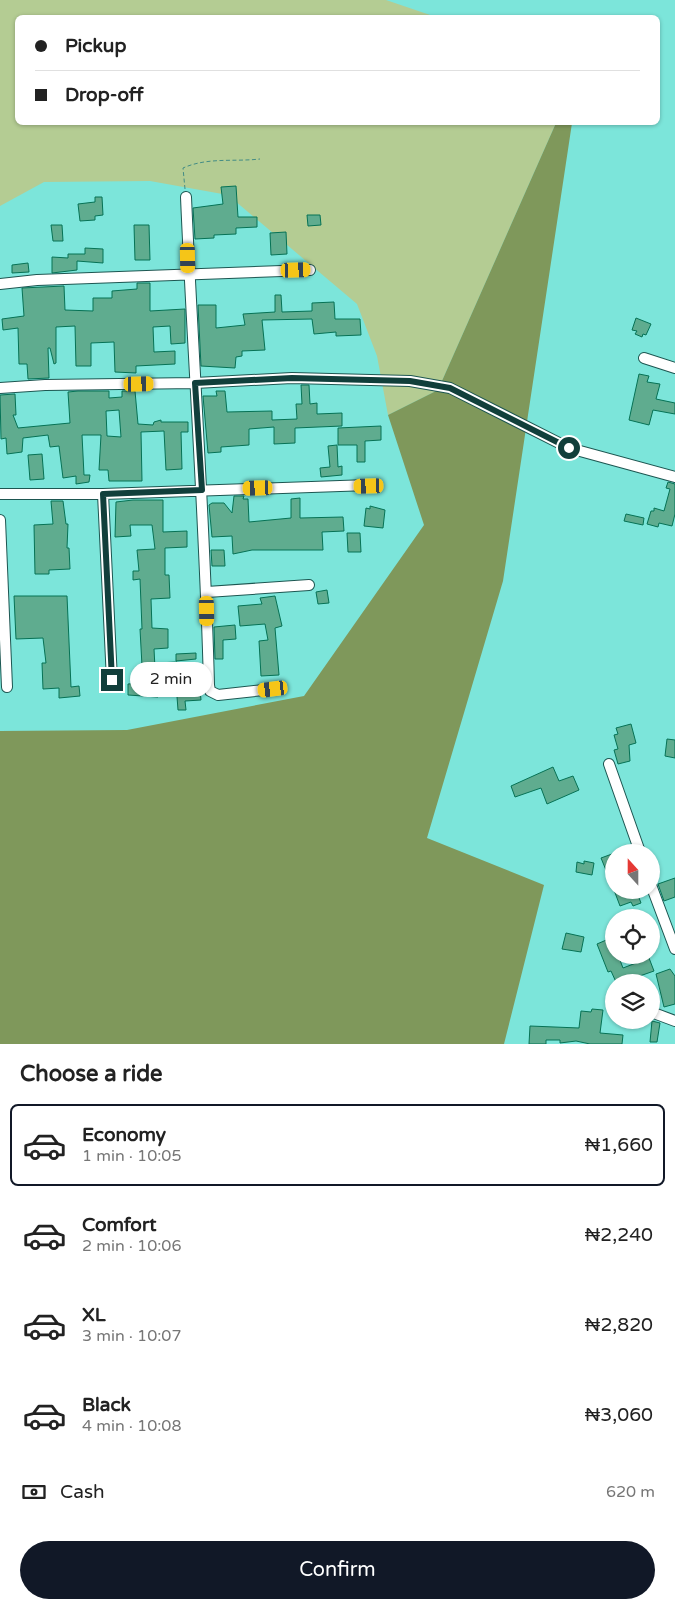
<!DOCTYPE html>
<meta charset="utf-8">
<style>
:root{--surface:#fff;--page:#f6f6f6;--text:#222;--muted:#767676;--line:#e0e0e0;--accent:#111827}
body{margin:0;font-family:"Varela Round",sans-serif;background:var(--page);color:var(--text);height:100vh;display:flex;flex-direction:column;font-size:19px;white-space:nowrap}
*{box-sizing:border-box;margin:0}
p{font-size:16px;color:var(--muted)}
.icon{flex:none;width:28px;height:28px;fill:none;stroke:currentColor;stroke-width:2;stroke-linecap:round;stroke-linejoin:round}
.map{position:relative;height:1044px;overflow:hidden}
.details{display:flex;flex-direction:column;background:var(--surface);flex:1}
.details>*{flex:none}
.banner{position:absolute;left:15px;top:15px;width:645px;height:110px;border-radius:8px;box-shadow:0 1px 4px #0004;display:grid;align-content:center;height:110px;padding:0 20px;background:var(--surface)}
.needle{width:32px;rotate:339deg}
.controls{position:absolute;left:605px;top:844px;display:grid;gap:10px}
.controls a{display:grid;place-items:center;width:55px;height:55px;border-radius:50%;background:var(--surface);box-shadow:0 1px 4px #0004;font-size:25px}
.end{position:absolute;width:22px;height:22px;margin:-11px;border:6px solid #113f3b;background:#fff;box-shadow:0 0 0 2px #fff}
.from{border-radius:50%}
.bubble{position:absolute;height:35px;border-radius:18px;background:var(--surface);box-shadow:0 1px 4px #0004;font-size:16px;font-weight:600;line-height:35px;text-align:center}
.car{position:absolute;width:15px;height:30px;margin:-15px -8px;border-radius:6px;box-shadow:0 0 4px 1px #0007;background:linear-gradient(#f5c518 24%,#345 0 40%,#f5c518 0 76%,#345 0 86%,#f5c518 0)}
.banner b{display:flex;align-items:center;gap:18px;height:48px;font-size:19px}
.banner b+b{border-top:1px solid var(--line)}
.banner i{width:12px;height:12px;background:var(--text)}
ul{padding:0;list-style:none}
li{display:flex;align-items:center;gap:15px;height:82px;margin:0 10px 8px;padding:0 10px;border:2px solid transparent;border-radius:8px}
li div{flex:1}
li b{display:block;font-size:19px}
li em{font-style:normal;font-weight:600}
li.current{border-color:var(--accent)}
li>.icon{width:45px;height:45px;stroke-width:1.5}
h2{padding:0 20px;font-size:22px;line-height:60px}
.pay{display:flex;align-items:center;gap:12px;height:55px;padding:0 20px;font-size:19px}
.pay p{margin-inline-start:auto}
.action{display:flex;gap:10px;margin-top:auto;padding:10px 20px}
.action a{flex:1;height:58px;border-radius:30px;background:var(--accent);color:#fff;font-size:20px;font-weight:600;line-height:58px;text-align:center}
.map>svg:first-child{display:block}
.green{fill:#b4cc93}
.forest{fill:#7f985b}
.building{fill:#5fac8f;stroke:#067255;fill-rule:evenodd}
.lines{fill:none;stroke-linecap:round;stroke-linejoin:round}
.street-casing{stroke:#1d5651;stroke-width:12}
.path{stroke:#438c85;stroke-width:1;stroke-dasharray:4 2.5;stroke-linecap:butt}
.street{stroke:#fff;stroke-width:10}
.route{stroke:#113f3b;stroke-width:6}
</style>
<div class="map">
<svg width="675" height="1044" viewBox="0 0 675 1044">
<rect width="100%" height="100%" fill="#7ce5da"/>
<path class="green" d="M0 0H386L436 17 18 18V122L556 123 438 390 388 415 377 356 357 304 228 195 150 181 44 182 0 206Z"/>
<path class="forest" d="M556 123H572L503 581 427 838 544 885 504 1044H0V731L127 730 304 696 424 525 388 415 438 390Z"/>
<path class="building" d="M236 186 238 217H257V227L236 228V234L214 235V238L195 239 193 208 223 204 221 187Z
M95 197H102L103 215 95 216V220L80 221 78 204 95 202Z
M307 215H320L321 225 308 226Z
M51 225H62L63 241H53Z
M134 225H149L150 260H135Z
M286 232 287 254 271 255 270 233Z
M85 248 103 249V263L77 261V270L52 273V257L68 258V254H85Z
M28 263 29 272 12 273V265Z
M137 283H150V311L185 309V343L171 344 170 326 153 327 154 352 175 351V364L136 366V373L115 372 114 342 91 343V366H76L75 326 56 327V363L54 364 50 348H48L49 378 28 379 27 364H19L18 328 3 330 2 319 24 316 22 288 64 286 65 310 93 311V298H112V291L137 289Z
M275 295H281L282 312 312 311V303L334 302 335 319H360L361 335 336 336V332L314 334 312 319 262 320 265 350 242 351V356L236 357 235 368 201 366 198 305H216V328L245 325 243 314 275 312Z
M636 318 651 324 646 335 643 334 642 337 635 334 637 331 632 330Z
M639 374 649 376 647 382 660 384 656 399 675 403V414L653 410 649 425 629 420Z
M301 385H309L310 404 317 403V414L342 413V426L295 428V443L274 444V427L249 429V445L221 447V452L208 453 203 396H217L216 391H225L227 412 272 411V420L297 419 296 404H302Z
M78 391H109V398L122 397V391H135L138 424 153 425 154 422 161 420V422H188V432H181L182 469 166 470 164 431 141 432 142 481H109L108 470H99L101 435H82L84 475H90L89 482 76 484V476L63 478 59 446 50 447 48 435 23 438 22 452 7 454 6 438 1 439 0 395 15 394 16 415H13L18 428 70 423 68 392ZM119 410 121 437 107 436 106 411Z
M381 426V440L365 441V462H357V445H338V428Z
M337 445 338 467 342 466V475L321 477 320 468 330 467 328 446Z
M42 454 44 479 30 480 28 455Z
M668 482 675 484V514L672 526 659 523 658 527 647 524 651 511H654V508L664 511 670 489 666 488Z
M234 496H244L243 499H248L249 522 291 518V499L300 498V518L343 517 344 531 322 532 323 550H252L233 554 232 536 212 537 209 505 212 503H224L232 513Z
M133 500H163V532L187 531V547L165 548V575H169L170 598 151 599 152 628 168 629V648L154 649 155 668 142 666 140 629H142L140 579 133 580V571H139L137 550 155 549 152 525H130L131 536 115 537 116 502Z
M51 501H63L66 524H68L67 548H69L70 569 49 570V574H35L34 525 53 524Z
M370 506 385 510 383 528 364 526 366 508 370 509Z
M626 514 644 518 643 525 624 521Z
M347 533H360L361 552H348Z
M211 550H224L225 566H212Z
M327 590 329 603 318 604 316 592Z
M14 596H67L71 687 79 686 80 696 59 698V688L43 689 42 663H46L43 638 16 639Z
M275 596 282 626 275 628 279 675 261 676 259 641 268 640 265 624 240 626 238 606 262 604 260 598Z
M235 625 236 639 223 640V659H215L214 627Z
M196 653V659L176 661V654Z
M177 662 178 675 193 674V689H200L201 700 185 701 186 710H178L176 683 158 684V697L128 695V684L158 682 157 663Z
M631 724 636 743 629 745 630 761 618 764 614 750 618 749 614 735 618 734 616 728Z
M667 739 675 740V758L665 756Z
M553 767 559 781 573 776 579 790 547 804 541 788 515 797 511 786Z
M612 854 614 859 613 887 601 858Z
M584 861 594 863 592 875 576 872 577 862 584 864Z
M675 878V897L664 901 658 884Z
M614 890H636L641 903 633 906 631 902 620 906Z
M566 933 584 937 581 952 562 949Z
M611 938 614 955H618L623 968 649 958 654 971 634 978 632 982H616L611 971 608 972 597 944Z
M670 969 675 976V1004L664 1007 656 974Z
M592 1009 603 1010 600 1033 623 1035 622 1044H590L576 1041 560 1043V1040H546V1044H529L530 1026 579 1028 581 1011 591 1012Z
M652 1021 660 1023 657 1042H650Z"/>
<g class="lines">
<g class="street-casing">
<path id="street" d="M186 197C193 360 205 522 209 685L210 691 218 695 273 689
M0 284 37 280 310 270
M644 358 675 368
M0 388 45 385 195 383 292 378 410 381 450 388 569 448 675 477
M0 494H103L369 485
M103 494 112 680
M0 520 7 687
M207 592 309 585
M609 764 640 852
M651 885 675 949
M651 1012 675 1021"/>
</g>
<path class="path" d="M185 189 183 168C208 157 234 162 260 159"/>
<use href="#street" class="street"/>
</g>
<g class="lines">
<path class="route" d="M112 680 103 494 202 490 195 383 292 378 410 381 450 388 569 448"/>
</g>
</svg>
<div class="controls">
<a><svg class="needle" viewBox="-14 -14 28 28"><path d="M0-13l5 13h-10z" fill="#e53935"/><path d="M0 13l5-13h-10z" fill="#767676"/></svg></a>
<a><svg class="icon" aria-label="locate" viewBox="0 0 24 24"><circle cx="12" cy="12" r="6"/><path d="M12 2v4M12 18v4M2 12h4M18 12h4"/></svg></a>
<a><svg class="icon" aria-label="layers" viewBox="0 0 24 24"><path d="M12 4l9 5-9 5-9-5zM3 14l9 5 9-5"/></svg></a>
</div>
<i class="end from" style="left:569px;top:448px"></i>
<i class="end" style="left:112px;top:680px"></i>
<div class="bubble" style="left:130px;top:662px;width:82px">2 min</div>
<i class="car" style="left:188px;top:258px;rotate:179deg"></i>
<i class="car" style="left:296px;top:270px;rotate:88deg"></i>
<i class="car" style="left:139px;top:384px;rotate:89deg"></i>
<i class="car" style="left:369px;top:486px;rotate:268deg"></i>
<i class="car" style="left:258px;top:488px;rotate:268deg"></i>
<i class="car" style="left:207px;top:611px;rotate:179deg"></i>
<i class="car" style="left:273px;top:689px;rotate:263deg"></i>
<div class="banner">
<b><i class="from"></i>Pickup</b>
<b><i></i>Drop-off</b>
</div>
</div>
<section class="details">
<h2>Choose a ride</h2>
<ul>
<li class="current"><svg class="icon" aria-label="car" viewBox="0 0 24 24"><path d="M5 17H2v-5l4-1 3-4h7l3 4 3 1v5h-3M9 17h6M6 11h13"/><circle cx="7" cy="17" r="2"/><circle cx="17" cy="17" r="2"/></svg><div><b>Economy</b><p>1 min · 10:05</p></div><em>₦1,660</em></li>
<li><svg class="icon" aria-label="car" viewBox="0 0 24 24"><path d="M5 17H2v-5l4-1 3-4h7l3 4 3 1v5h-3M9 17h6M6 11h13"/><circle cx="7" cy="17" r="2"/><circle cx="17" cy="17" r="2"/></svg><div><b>Comfort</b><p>2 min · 10:06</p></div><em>₦2,240</em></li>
<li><svg class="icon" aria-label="car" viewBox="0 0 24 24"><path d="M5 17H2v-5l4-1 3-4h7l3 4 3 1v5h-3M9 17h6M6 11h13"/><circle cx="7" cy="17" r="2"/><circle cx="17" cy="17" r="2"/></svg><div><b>XL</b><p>3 min · 10:07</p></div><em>₦2,820</em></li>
<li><svg class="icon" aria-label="car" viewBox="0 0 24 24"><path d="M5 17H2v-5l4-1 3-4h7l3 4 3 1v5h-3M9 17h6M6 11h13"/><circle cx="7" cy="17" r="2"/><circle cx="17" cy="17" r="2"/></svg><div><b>Black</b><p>4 min · 10:08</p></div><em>₦3,060</em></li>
</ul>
<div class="pay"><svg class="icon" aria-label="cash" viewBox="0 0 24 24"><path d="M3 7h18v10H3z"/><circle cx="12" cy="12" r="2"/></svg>Cash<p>620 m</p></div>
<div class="action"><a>Confirm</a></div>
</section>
